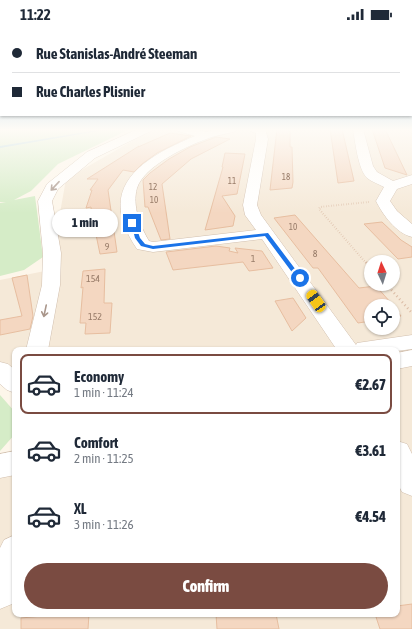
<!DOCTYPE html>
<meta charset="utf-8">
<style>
:root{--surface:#fff;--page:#f2f2f3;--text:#1f2937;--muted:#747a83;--line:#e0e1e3;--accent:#7a4b41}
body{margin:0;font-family:"Asap Condensed",sans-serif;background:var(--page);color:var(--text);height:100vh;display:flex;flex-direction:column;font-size:15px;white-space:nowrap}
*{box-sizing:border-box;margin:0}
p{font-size:13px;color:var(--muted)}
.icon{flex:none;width:22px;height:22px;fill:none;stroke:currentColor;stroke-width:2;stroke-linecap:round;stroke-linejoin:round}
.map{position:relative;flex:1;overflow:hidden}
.details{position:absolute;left:12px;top:319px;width:388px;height:270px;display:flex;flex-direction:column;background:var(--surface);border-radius:8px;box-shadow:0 1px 3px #0004}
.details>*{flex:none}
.hud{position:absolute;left:0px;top:0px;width:412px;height:88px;box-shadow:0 1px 3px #0004;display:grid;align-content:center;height:88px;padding:0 12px;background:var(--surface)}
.needle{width:26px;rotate:356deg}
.fabs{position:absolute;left:364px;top:227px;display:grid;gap:8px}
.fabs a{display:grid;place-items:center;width:36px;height:36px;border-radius:50%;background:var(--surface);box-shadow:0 1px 3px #0004;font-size:20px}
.end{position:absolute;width:18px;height:18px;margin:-9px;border:5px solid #1a73e8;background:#fff;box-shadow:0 0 0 2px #fff}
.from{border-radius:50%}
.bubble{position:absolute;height:28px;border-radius:14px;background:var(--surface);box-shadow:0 1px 3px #0004;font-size:13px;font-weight:800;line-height:28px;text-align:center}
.car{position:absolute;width:12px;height:24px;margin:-12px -6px;border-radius:5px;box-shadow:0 0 3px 1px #0007;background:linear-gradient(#f5c518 24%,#345 0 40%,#f5c518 0 76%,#345 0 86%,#f5c518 0)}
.hud b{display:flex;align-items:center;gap:14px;height:38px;font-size:15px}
.hud b+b{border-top:1px solid var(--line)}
.hud i{width:10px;height:10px;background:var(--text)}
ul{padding:7px 0 0;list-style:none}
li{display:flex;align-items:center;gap:12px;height:60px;margin:0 8px 6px;padding:0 4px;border:2px solid transparent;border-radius:8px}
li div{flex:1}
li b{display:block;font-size:15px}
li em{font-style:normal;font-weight:800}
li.active{border-color:var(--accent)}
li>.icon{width:36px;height:36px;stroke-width:1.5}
.primary-button{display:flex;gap:8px;margin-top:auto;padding:8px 12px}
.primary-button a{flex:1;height:46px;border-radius:24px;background:var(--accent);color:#fff;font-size:16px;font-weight:800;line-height:46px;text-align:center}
.status{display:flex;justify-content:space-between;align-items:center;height:28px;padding:0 20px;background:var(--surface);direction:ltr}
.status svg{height:11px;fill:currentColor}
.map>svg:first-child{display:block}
.residential{fill:#f5e9d8;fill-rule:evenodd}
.green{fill:#d5ecc7}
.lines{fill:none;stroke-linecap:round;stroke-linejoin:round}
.stream{fill:#a3d0db;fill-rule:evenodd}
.building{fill:#f4d7c1;stroke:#e7bea0}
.street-casing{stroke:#d1bfae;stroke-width:1}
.path-far1{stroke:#dabaa3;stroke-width:2;stroke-dasharray:0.5 2;stroke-linecap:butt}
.path{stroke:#dabaa3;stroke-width:2.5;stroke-dasharray:1 3;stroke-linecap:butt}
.street{fill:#fff;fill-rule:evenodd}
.oneway{stroke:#a9968b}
.route{fill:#1a73e8}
.labels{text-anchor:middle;stroke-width:3;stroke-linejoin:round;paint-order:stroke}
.far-number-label{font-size:9px;fill:#987c69}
.number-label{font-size:10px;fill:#987c69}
</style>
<div class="status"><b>11:22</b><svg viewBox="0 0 49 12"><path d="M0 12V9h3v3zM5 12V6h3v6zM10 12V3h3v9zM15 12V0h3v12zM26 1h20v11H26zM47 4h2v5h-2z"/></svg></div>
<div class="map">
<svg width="412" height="601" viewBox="0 0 412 601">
<rect width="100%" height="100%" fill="#fdf6ea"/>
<path class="residential" d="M153 101H412V601H0V446L15 442V586H397V322H15V350L0 334V252L50 242 66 151ZM371 234H393V256H371ZM371 278H393V300H371Z"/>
<path class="green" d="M0 101H130L58 136 31 163 14 172 35 168 43 229 24 242 0 248V175L6 174H0Z
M0 367 15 384V406L0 423Z"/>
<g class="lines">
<path class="stream" d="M104 101H110L0 120V118Z"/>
</g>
<path class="building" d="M277 101H290V119H292L293 154 292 160 270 162Z
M330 101H342L354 153 338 155Z
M372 101H385L407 147 385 140Z
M170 105 191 108 157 125 142 136 134 144 123 142 108 162 117 224 100 226 94 197H92L91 179 86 180 92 162H90L98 151H87L139 118 138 119Z
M216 109 230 111 191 131 162 156 170 211 161 212 148 179H145L143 152 150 145 169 131 190 119Z
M225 125 245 126 237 166 222 168 235 188 233 198 205 202 223 139H222Z
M295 187 359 260 376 258 391 275 401 288 393 289V278H371V293L358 295 318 240H313L274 190Z
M382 194 401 212 412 219V229L398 231 364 196Z
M216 218 230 220 229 223 238 225 235 220 262 223 273 240 249 243 243 234 173 242 166 224Z
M105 241 104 275H112L110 305 85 306 86 295H80L83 259 81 260 83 243Z
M27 247 33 288 30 301 0 307V292L22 288 12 250Z
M293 270 306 290 292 303 275 273Z
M412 576V601H380L375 586H397V578Z
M54 586H89L88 601H21V590L53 587Z
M216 586H276L279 601H217Z"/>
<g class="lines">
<g class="street-casing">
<path id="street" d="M138 101H152L151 103 95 130 58 161 52 173 61 225 60 257 48 322H26L42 257 43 225 38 173 47 156 87 124Z
M177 101H195L206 104 218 101H237L236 103C227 106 217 107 209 110 187 118 145 137 137 160 132 178 140 198 149 213L153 214 256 202 245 187 243 177 256 111V105L250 103 249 101H265L268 111 257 177 261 187 356 317 357 315 412 307V321L397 323 337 322 262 211 153 224 137 221C94 158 143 130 195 108L178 103Z
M353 101H363L373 138 377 144 393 153 412 147V156L397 161 390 173 397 183 412 196V209C396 205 383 187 376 173L384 159C379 156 372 154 367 150 358 141 355 113 353 101Z
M412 322V338L397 341V325Z
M0 334 8 336 15 342V365L7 362 0 356Z
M397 413 407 416 412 426V468L402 464 397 454Z
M15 423V447L0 450V426Z
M15 507V569L12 576 0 581V520L4 512Z"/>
</g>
<path class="path-far1" d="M366 235 319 181 320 179 369 174"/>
<path class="path" d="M366 234 371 240
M386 256 412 285"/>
<use href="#street" class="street"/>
</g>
<defs><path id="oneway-shaft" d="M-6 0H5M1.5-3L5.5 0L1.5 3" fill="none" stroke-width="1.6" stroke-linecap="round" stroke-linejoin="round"/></defs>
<g class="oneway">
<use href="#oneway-shaft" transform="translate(55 158) rotate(133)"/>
<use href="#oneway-shaft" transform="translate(45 283) rotate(102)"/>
</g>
<linearGradient id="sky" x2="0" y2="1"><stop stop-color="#97c6e8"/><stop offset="0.55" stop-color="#fefbf6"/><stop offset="1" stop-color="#fefbf6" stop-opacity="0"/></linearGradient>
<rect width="412" height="185" fill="url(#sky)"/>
<path class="route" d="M131 194 135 195 140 210 145 216 153 218 268 205 302 250 297 251 265 208 153 221 141 218 135 210Z"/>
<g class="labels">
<g class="far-number-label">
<text x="286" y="152">18</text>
<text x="232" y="156">11</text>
<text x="153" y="162">12</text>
<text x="154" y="175">10</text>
<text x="293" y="202">10</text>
</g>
<g class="number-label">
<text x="107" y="222">9</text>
<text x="315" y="229">8</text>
<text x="253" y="234">1</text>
<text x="93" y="254">154</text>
<text x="95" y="292">152</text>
</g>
</g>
</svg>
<div class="fabs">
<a><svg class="needle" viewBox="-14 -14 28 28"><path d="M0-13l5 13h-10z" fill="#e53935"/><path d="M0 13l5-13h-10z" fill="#747a83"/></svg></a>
<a><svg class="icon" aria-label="locate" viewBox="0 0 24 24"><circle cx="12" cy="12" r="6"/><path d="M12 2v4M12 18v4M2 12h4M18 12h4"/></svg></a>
</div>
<i class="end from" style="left:300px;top:250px"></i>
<i class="end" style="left:132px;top:195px"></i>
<div class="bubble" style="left:52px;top:181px;width:66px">1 min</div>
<i class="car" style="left:316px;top:273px;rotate:325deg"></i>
<div class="hud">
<b><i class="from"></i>Rue Stanislas-André Steeman</b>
<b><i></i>Rue Charles Plisnier</b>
</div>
<section class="details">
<ul>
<li class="active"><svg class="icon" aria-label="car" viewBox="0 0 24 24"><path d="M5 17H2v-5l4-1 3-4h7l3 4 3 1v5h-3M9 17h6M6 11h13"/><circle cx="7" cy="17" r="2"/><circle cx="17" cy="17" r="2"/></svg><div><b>Economy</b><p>1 min · 11:24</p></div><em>€2.67</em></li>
<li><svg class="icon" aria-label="car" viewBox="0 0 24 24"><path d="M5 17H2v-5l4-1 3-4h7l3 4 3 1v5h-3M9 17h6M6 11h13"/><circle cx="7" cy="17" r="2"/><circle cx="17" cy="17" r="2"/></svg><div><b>Comfort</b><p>2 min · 11:25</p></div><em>€3.61</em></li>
<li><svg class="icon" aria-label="car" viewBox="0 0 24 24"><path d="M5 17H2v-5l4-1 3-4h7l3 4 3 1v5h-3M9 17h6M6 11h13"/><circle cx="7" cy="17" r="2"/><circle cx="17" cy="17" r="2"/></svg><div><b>XL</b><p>3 min · 11:26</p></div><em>€4.54</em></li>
</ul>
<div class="primary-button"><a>Confirm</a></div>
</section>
</div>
